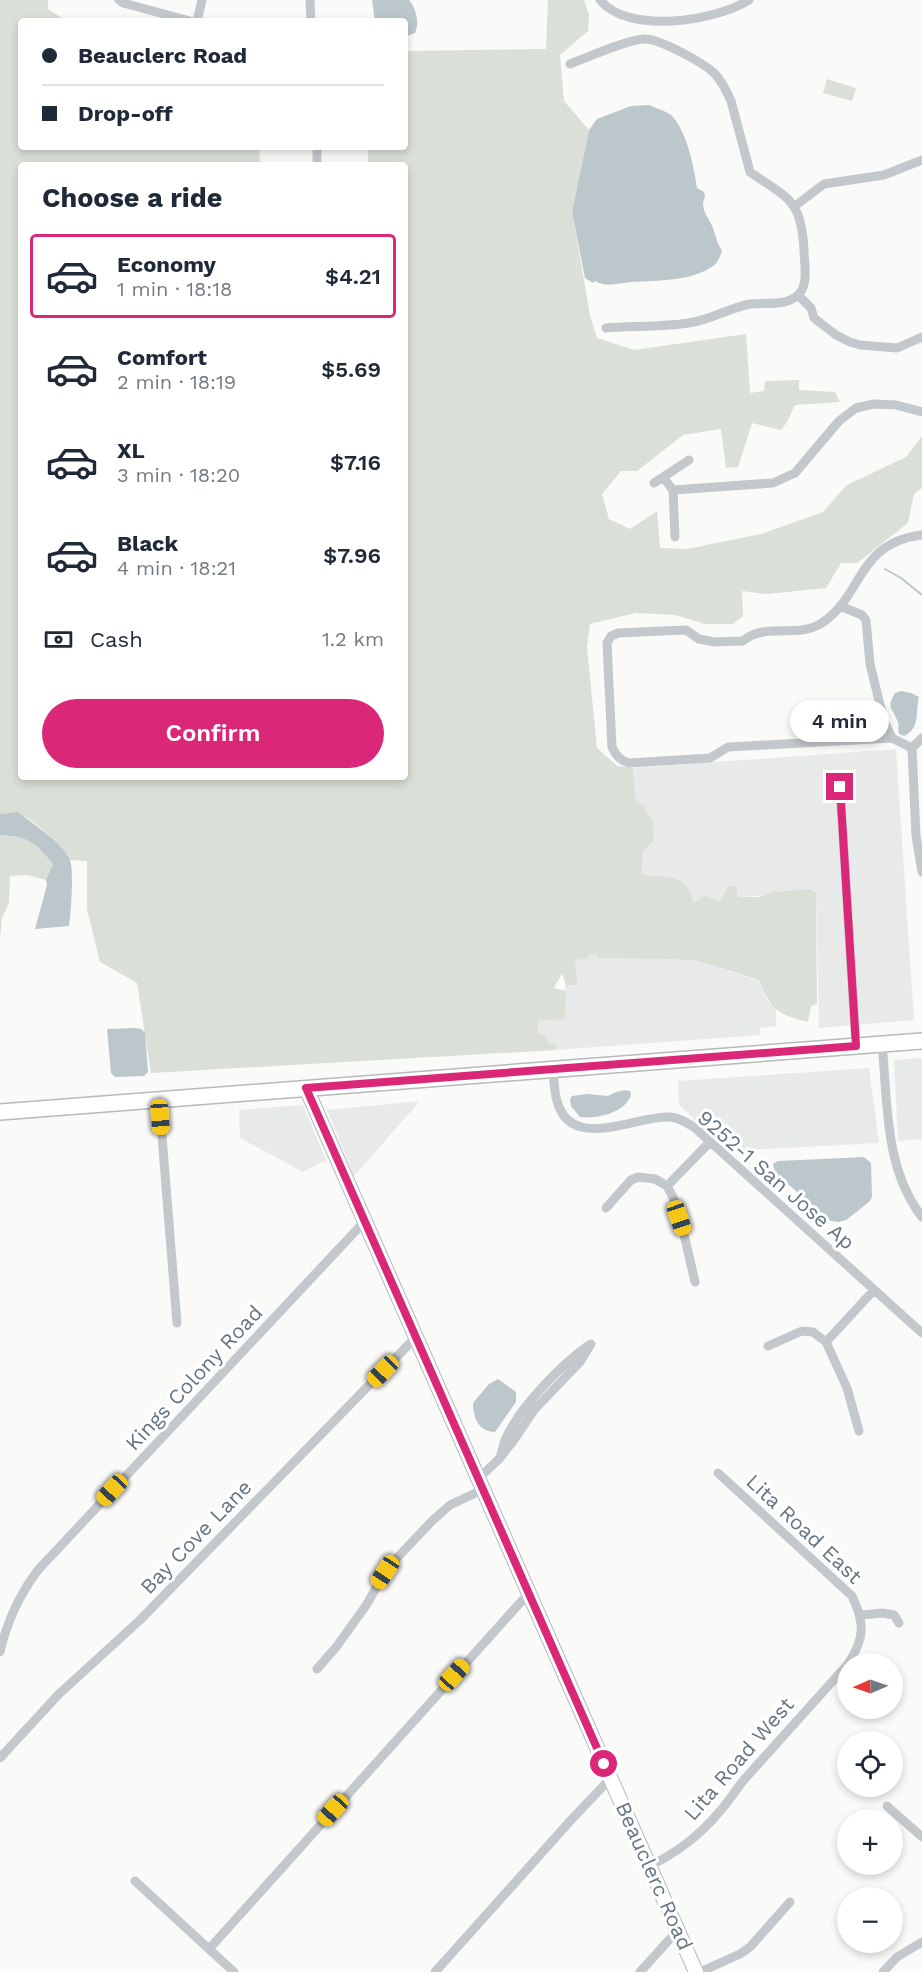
<!DOCTYPE html>
<meta charset="utf-8">
<style>
:root{--surface:#fff;--page:#f6f6f7;--text:#1f2937;--muted:#747a83;--line:#e0e1e3;--accent:#db2777}
body{margin:0;font-family:"Work Sans",sans-serif;background:var(--page);color:var(--text);height:100vh;display:flex;flex-direction:column;font-size:22px;white-space:nowrap}
*{box-sizing:border-box;margin:0}
p{font-size:20px;color:var(--muted)}
.icon{flex:none;width:33px;height:33px;fill:none;stroke:currentColor;stroke-width:2;stroke-linecap:round;stroke-linejoin:round}
.map{position:relative;flex:1;overflow:hidden}
.panel{position:absolute;left:18px;top:162px;width:390px;height:618px;display:flex;flex-direction:column;background:var(--surface);border-radius:6px;box-shadow:0 3px 9px #0003}
.panel>*{flex:none}
.guide{position:absolute;left:18px;top:18px;width:390px;height:132px;border-radius:6px;box-shadow:0 3px 9px #0003;display:grid;align-content:center;height:132px;padding:0 24px;background:var(--surface)}
.needle{width:39px;rotate:268deg}
.buttons{position:absolute;left:837px;top:1653px;display:grid;gap:12px}
.buttons a{display:grid;place-items:center;width:66px;height:66px;border-radius:50%;background:var(--surface);box-shadow:0 3px 9px #0003;font-size:30px}
.end{position:absolute;width:27px;height:27px;margin:-14px;border:8px solid #db2777;background:#fff;box-shadow:0 0 0 3px #fff}
.from{border-radius:50%}
.bubble{position:absolute;height:42px;border-radius:21px;background:var(--surface);box-shadow:0 3px 9px #0003;font-size:20px;font-weight:600;line-height:42px;text-align:center}
.car{position:absolute;width:18px;height:36px;margin:-18px -9px;border-radius:8px;box-shadow:0 0 4px 2px #0007;background:linear-gradient(#f5c518 24%,#345 0 40%,#f5c518 0 76%,#345 0 86%,#f5c518 0)}
.guide b{display:flex;align-items:center;gap:21px;height:57px;font-size:22px}
.guide b+b{border-top:2px solid var(--line)}
.guide i{width:15px;height:15px;background:var(--text)}
ul{padding:0;list-style:none}
li{display:flex;align-items:center;gap:18px;height:84px;margin:0 12px 9px;padding:0 12px;border:3px solid transparent;border-radius:6px}
li div{flex:1}
li b{display:block;font-size:22px}
li em{font-style:normal;font-weight:600}
li.active{border-color:var(--accent)}
li>.icon{width:54px;height:54px;stroke-width:1.5}
h2{padding:0 24px;font-size:27px;line-height:72px}
.pay{display:flex;align-items:center;gap:15px;height:66px;padding:0 24px;font-size:22px}
.pay p{margin-inline-start:auto}
.button{display:flex;gap:12px;margin-top:auto;padding:12px 24px}
.button a{flex:1;height:69px;border-radius:36px;background:var(--accent);color:#fff;font-size:24px;font-weight:600;line-height:69px;text-align:center}
.map>svg:first-child{display:block}
.built{fill:#e8e9e9}
.green{fill:#dadfd7}
.water{fill:#bbc7cb}
.lines{fill:none;stroke-linecap:round;stroke-linejoin:round}
.stream{stroke:#bbc7cb;stroke-width:2}
.secondary-casing{stroke:#b3babf;stroke-width:16}
.primary-casing{stroke:#b5babe;stroke-width:18}
.street{stroke:#c3c8cc;stroke-width:9}
.secondary{stroke:#fff;stroke-width:14}
.primary{stroke:#fff;stroke-width:15}
.route{stroke:#db2777;stroke-width:8}
.labels{text-anchor:middle;stroke-width:6;stroke-linejoin:round;paint-order:stroke}
.street-label{font-size:21px;fill:#657683;stroke:#fff}
</style>
<div class="map">
<svg width="922" height="1972" viewBox="0 0 922 1972">
<rect width="100%" height="100%" fill="#fafaf8"/>
<path class="built" d="M896 749 914 1020 819 1028 816 893 737 897 694 903 641 873 633 768Z
M588 954H596L598 958 695 960 759 981 768 1002 776 1008V1026L760 1028V1035L556 1050V1043L547 1044 538 1033V1021L565 1019V986L575 960Z
M922 1058V1139L898 1141 894 1060Z
M869 1068 879 1143 728 1151 679 1105 678 1081Z
M420 1101 354 1176 327 1110Z
M303 1105 326 1160 303 1172 240 1138 239 1110Z"/>
<path class="green" d="M0 0H48V9L66 21H21V147H259L260 165H21V777H405V165H368V147H405V51L546 49 548 0H584L589 15 588 31 560 55 564 101 589 130 572 212 590 315 597 338 634 350 746 334 750 393 764 391 765 381 799 380V390L835 392 840 402 795 405 787 422 781 430 752 423 738 467 726 468 721 429 683 435 637 471H621L602 494 609 519 630 529 657 511 660 548 687 549 761 534 823 512 847 485 906 457 922 436V488L914 494 908 523 857 563H841L826 588 767 594 742 591 743 616 733 624H705L675 615 635 613 590 624 587 647 597 748 617 766 633 768 636 803 645 805 647 814 653 822 654 840 643 851 641 873 645 875C659 877 682 875 689 890 692 895 690 898 694 903L704 896 720 901 729 886H736L738 897H759L774 892 810 889 816 893 817 1004 811 1006 808 1022C777 1014 771 1010 759 980L695 960 598 958 596 954 588 955V958L575 960 577 984 566 986 562 973 554 988 566 991 565 1019 538 1021V1033L547 1037 548 1044 556 1043V1050L151 1073 137 983 100 962 87 909V861L70 860C58 844 39 822 19 814 14 812 6 814 0 814Z
M827 79 856 88 852 101 823 93Z
M0 835C29 837 34 841 53 864L46 880 27 875 10 876 9 903 2 918 0 940Z"/>
<path class="water" d="M372 0H409C416 8 420 23 415 33L405 37V21H375Z
M649 105C655 108 666 111 671 115 687 131 694 167 697 188L704 192 705 197C699 209 709 217 713 228 716 237 717 243 722 251 720 256 718 263 713 266 690 282 658 280 631 282 619 283 606 288 595 281L593 283 585 278 572 212 589 130 597 119 631 106Z
M901 691 911 693 919 697C915 711 921 728 904 736L899 734C897 729 900 725 897 720 892 707 886 708 895 693Z
M17 812C31 821 64 845 70 860 74 871 71 913 69 926L35 929 47 885 46 880 53 864C34 841 29 837 0 835V814Z
M135 1028 141 1029 145 1033 148 1072 144 1076 115 1077 111 1073 107 1029Z
M625 1090 630 1091 631 1095C625 1113 597 1119 580 1117L571 1106 570 1099 572 1096 587 1094 608 1096 616 1092Z
M864 1157 871 1163 872 1197 869 1202 846 1220 839 1222 831 1221 775 1173 773 1164 778 1161Z
M498 1379 516 1392V1402L495 1432C479 1432 473 1418 473 1403L489 1384Z"/>
<g class="lines">
<path class="stream" d="M885 569 901 578 922 595"/>
<g class="secondary-casing">
<path id="secondary" d="M306 1088 696 1972"/>
</g>
<g class="primary-casing">
<path id="primary" d="M0 1112 922 1041"/>
</g>
<path class="street" d="M119 0 123 3 190 21
M310 0 311 21
M600 0C628 35 716 21 749 0
M197 21 202 0
M570 64C586 58 631 38 645 39 660 39 704 63 715 74 722 81 727 92 731 101L750 172C789 199 801 199 804 250 804 263 809 283 799 294 787 307 765 302 750 304 729 308 710 320 689 323 662 327 633 326 606 328
M317 147V165
M795 206 824 184 884 175 922 160
M798 295 811 308 814 318 836 335 850 342 860 345 897 348 922 337
M663 477 673 490 675 537
M654 483 689 460
M673 490 773 483 795 473 839 421 856 408 874 404 896 405 922 412
M840 606 862 615 866 620 870 664 884 721 892 738 912 748 916 836 922 872
M892 738 728 747 710 758 629 763C620 760 616 756 612 747L607 643 611 636 618 633 686 630 699 639 714 642 743 641C764 622 798 639 822 623 864 595 856 543 922 535
M912 748 922 738
M840 787 856 1046
M882 1044C888 1103 884 1168 922 1217
M553 1069C554 1079 554 1091 557 1101 571 1153 636 1115 670 1117 680 1118 687 1123 695 1128L922 1333
M159 1099 177 1323
M667 1186 710 1142
M606 1208 631 1180 638 1177 655 1179 667 1186 673 1197 683 1230 695 1282
M826 1342 874 1290
M768 1346 802 1331 813 1332 826 1342 847 1388 859 1431
M501 1454C503 1448 504 1441 507 1436 521 1406 562 1364 589 1345
M718 1473 852 1596C865 1623 865 1638 848 1664
M478 1479 499 1459 514 1440 534 1410 580 1362 591 1344
M861 1615 883 1613 894 1615 899 1623
M0 1652C7 1621 19 1595 38 1570L364 1222
M317 1669 337 1646 367 1604 385 1572 397 1558 432 1521 450 1505 482 1490
M0 1758 59 1694 140 1620 415 1338
M887 1806 922 1837
M649 1866C690 1847 717 1819 742 1782L848 1664
M135 1881 234 1972
M209 1949 528 1594
M435 1972 571 1820 610 1779
M640 1972 678 1930
M700 1972 740 1954 750 1947 790 1902
M883 1972 897 1957 922 1942"/>
<use href="#secondary" class="secondary"/>
<use href="#primary" class="primary"/>
</g>
<g class="lines">
<path class="route" d="M604 1764 306 1088 856 1046 840 787"/>
</g>
<g class="labels">
<g class="street-label">
<text transform="translate(776 1180) rotate(41)" y="7">9252-1 San Jose Ap</text>
<text transform="translate(194 1378) rotate(-47)" y="7">Kings Colony Road</text>
<text transform="translate(804 1529) rotate(43)" y="7">Lita Road East</text>
<text transform="translate(196 1537) rotate(-46)" y="7">Bay Cove Lane</text>
<text transform="translate(739 1759) rotate(-49)" y="7">Lita Road West</text>
<text transform="translate(654 1876) rotate(66)" y="7">Beauclerc Road</text>
</g>
</g>
</svg>
<div class="buttons">
<a><svg class="needle" viewBox="-14 -14 28 28"><path d="M0-13l5 13h-10z" fill="#e53935"/><path d="M0 13l5-13h-10z" fill="#747a83"/></svg></a>
<a><svg class="icon" aria-label="locate" viewBox="0 0 24 24"><circle cx="12" cy="12" r="6"/><path d="M12 2v4M12 18v4M2 12h4M18 12h4"/></svg></a>
<a>+</a>
<a>−</a>
</div>
<i class="end from" style="left:604px;top:1764px"></i>
<i class="end" style="left:840px;top:787px"></i>
<div class="bubble" style="left:790px;top:700px;width:99px">4 min</div>
<i class="car" style="left:160px;top:1117px;rotate:176deg"></i>
<i class="car" style="left:679px;top:1218px;rotate:161deg"></i>
<i class="car" style="left:383px;top:1371px;rotate:224deg"></i>
<i class="car" style="left:112px;top:1490px;rotate:223deg"></i>
<i class="car" style="left:385px;top:1572px;rotate:213deg"></i>
<i class="car" style="left:454px;top:1675px;rotate:42deg"></i>
<i class="car" style="left:333px;top:1810px;rotate:222deg"></i>
<div class="guide">
<b><i class="from"></i>Beauclerc Road</b>
<b><i></i>Drop-off</b>
</div>
<section class="panel">
<h2>Choose a ride</h2>
<ul>
<li class="active"><svg class="icon" aria-label="car" viewBox="0 0 24 24"><path d="M5 17H2v-5l4-1 3-4h7l3 4 3 1v5h-3M9 17h6M6 11h13"/><circle cx="7" cy="17" r="2"/><circle cx="17" cy="17" r="2"/></svg><div><b>Economy</b><p>1 min · 18:18</p></div><em>$4.21</em></li>
<li><svg class="icon" aria-label="car" viewBox="0 0 24 24"><path d="M5 17H2v-5l4-1 3-4h7l3 4 3 1v5h-3M9 17h6M6 11h13"/><circle cx="7" cy="17" r="2"/><circle cx="17" cy="17" r="2"/></svg><div><b>Comfort</b><p>2 min · 18:19</p></div><em>$5.69</em></li>
<li><svg class="icon" aria-label="car" viewBox="0 0 24 24"><path d="M5 17H2v-5l4-1 3-4h7l3 4 3 1v5h-3M9 17h6M6 11h13"/><circle cx="7" cy="17" r="2"/><circle cx="17" cy="17" r="2"/></svg><div><b>XL</b><p>3 min · 18:20</p></div><em>$7.16</em></li>
<li><svg class="icon" aria-label="car" viewBox="0 0 24 24"><path d="M5 17H2v-5l4-1 3-4h7l3 4 3 1v5h-3M9 17h6M6 11h13"/><circle cx="7" cy="17" r="2"/><circle cx="17" cy="17" r="2"/></svg><div><b>Black</b><p>4 min · 18:21</p></div><em>$7.96</em></li>
</ul>
<div class="pay"><svg class="icon" aria-label="cash" viewBox="0 0 24 24"><path d="M3 7h18v10H3z"/><circle cx="12" cy="12" r="2"/></svg>Cash<p>1.2 km</p></div>
<div class="button"><a>Confirm</a></div>
</section>
</div>
